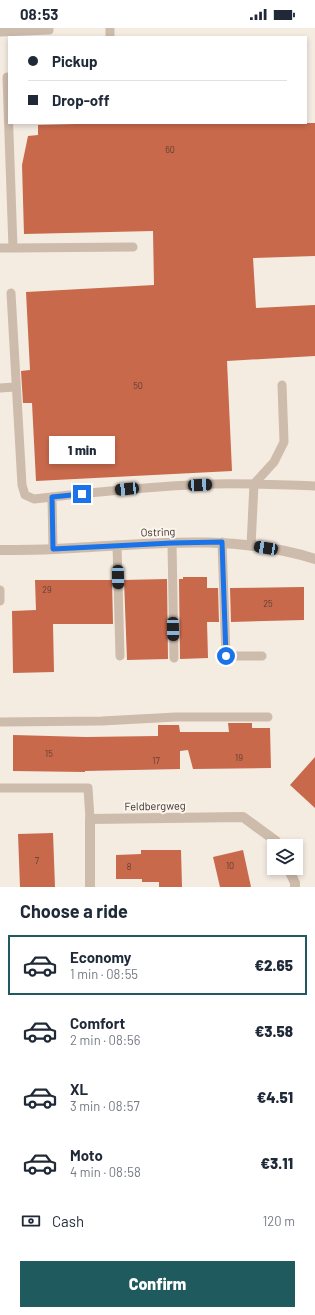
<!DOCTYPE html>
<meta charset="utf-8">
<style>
:root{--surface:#fff;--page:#f2f2f3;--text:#1f2937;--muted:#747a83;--line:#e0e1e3;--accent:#1f5a5e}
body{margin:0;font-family:Barlow,sans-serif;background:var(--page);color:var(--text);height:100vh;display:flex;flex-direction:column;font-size:15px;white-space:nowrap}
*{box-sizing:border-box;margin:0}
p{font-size:13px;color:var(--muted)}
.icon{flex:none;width:22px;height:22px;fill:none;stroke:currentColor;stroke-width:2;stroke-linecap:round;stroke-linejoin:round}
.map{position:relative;height:859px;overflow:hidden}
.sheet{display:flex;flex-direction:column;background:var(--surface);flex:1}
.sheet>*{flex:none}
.top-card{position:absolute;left:8px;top:8px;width:299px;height:88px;border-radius:0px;box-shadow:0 2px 6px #0003;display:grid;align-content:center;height:88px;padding:0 20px;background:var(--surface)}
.fabs{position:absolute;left:267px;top:811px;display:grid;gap:8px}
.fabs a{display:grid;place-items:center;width:36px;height:36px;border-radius:0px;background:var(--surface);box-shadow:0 2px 6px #0003;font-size:20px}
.end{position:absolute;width:18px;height:18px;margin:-9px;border:5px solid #1a73e8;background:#fff;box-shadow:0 0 0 2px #fff}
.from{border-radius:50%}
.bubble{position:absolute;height:28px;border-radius:0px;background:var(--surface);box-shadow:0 2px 6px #0003;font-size:13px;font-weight:800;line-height:28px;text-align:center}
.car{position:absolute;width:12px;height:24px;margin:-12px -6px;border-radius:5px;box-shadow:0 0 3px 1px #0007;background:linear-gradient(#222 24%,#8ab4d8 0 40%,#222 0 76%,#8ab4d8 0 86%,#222 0)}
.top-card b{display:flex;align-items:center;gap:14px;height:38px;font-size:15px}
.top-card b+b{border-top:1px solid var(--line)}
.top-card i{width:10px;height:10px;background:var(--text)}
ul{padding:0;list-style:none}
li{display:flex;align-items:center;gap:12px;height:60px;margin:0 8px 6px;padding:0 12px;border:2px solid transparent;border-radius:0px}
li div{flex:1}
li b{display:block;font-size:15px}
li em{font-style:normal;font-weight:800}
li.selected{border-color:var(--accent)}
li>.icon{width:36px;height:36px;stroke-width:1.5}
h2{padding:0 20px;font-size:18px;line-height:48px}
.pay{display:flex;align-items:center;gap:10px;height:44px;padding:0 20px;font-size:15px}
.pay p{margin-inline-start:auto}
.cta{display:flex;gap:8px;margin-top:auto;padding:8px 20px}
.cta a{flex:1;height:46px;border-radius:0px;background:var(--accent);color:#fff;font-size:16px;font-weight:800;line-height:46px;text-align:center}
.status{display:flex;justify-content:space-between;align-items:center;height:28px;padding:0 20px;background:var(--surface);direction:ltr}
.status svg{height:11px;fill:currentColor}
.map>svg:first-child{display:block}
.building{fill:#c8694b}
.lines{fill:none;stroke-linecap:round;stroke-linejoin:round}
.lane{stroke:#cdbbac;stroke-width:9}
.street{stroke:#cdbbac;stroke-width:10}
.route{stroke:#1a73e8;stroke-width:5}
.labels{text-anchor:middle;stroke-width:4;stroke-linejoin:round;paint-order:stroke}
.number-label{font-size:9px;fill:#5e3e33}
.street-label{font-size:11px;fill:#3b302b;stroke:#fbf5ee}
</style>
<div class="status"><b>08:53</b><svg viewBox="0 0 49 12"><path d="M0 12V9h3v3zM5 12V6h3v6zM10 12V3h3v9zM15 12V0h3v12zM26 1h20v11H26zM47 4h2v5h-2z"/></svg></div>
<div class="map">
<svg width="315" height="859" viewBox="0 0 315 859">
<rect width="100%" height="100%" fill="#f4ebe1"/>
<path class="building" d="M114 95H315V228L253 230 256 280 315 277V328L227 333 232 443 36 453 32 375H23L21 343 30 342 26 264 154 257 153 203 24 206 22 137 28 108 38 107V97Z
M183 549H207V560H218L219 594H207L208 630 180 631 179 551H183Z
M167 551 168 631 127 632 124 552Z
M35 552H112L113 596H53L54 644 13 645 12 583 36 582Z
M304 559V592L231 594 230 560Z
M228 695H252V700H270L271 740 193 741 188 722 180 723V741L85 743V744L13 743V707L86 709 158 708V697H179L180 704H229Z
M315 729V780L290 757Z
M53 805 55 859H20L18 806Z
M141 822H181L182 859H159V854H142V851H116V827L141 826Z
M243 822 251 859H220L213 829Z"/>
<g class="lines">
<path class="lane" d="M0 4 49 2V0
M110 9V0
M0 220H13L7 49
M13 220 133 219
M11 265 22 457 25 467 34 471C94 464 154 458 214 456 248 455 281 457 315 458
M0 360 15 359
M52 469 53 521
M222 514 226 628H262
M172 515 174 630
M117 517 120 628
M251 518 254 456 274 434 284 414 282 357
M0 562V573
M0 694 102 693 176 689H268
M0 760H88L90 791"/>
<path class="street" d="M0 522C18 522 37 522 55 521 141 517 231 504 315 531
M288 840 295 855V859
M90 859V791L243 789 276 813 278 818"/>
</g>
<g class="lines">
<path class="route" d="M82 466 52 469 53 521 172 515 222 514 226 628"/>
</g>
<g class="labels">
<g class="number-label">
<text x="170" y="125">60</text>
<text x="138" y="361">50</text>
<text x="47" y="565">29</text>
<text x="268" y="579">25</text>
<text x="49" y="729">15</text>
<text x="239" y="733">19</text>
<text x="156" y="736">17</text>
<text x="37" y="836">7</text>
<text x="230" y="841">10</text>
<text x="129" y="842">8</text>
</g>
<g class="street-label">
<text transform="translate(158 504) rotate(-2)" y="4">Ostring</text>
<text transform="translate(155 778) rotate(-1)" y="4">Feldbergweg</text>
</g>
</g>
</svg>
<div class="fabs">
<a><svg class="icon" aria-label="layers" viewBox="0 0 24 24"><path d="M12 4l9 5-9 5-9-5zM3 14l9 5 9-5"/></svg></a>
</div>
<i class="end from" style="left:226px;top:628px"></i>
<i class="end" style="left:82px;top:466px"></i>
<div class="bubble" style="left:49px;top:408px;width:66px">1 min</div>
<i class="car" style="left:200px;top:457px;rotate:87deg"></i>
<i class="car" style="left:127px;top:461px;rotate:264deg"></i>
<i class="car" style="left:266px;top:520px;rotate:279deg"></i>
<i class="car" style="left:118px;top:549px;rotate:179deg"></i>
<i class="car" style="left:173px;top:601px;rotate:179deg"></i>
<div class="top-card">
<b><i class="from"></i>Pickup</b>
<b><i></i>Drop-off</b>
</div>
</div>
<section class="sheet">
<h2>Choose a ride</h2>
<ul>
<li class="selected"><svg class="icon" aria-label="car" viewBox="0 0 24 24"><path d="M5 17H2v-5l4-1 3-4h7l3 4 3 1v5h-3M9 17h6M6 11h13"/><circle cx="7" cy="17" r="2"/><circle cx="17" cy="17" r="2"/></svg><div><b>Economy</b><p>1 min · 08:55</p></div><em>€2.65</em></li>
<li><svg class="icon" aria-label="car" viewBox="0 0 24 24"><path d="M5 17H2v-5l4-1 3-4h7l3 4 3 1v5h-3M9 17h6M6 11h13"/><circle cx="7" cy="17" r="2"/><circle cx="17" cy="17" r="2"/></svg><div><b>Comfort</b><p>2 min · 08:56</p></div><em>€3.58</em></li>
<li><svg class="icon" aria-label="car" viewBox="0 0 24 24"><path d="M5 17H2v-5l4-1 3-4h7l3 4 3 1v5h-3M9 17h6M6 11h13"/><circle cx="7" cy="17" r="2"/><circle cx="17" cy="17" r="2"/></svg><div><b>XL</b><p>3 min · 08:57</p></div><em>€4.51</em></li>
<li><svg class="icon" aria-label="car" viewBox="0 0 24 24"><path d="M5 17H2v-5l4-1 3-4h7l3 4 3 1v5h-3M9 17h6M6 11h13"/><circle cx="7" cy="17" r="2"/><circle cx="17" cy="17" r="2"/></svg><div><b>Moto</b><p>4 min · 08:58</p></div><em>€3.11</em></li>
</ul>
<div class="pay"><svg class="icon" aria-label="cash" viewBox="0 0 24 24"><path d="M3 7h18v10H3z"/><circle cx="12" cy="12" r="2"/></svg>Cash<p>120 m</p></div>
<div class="cta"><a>Confirm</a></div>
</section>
